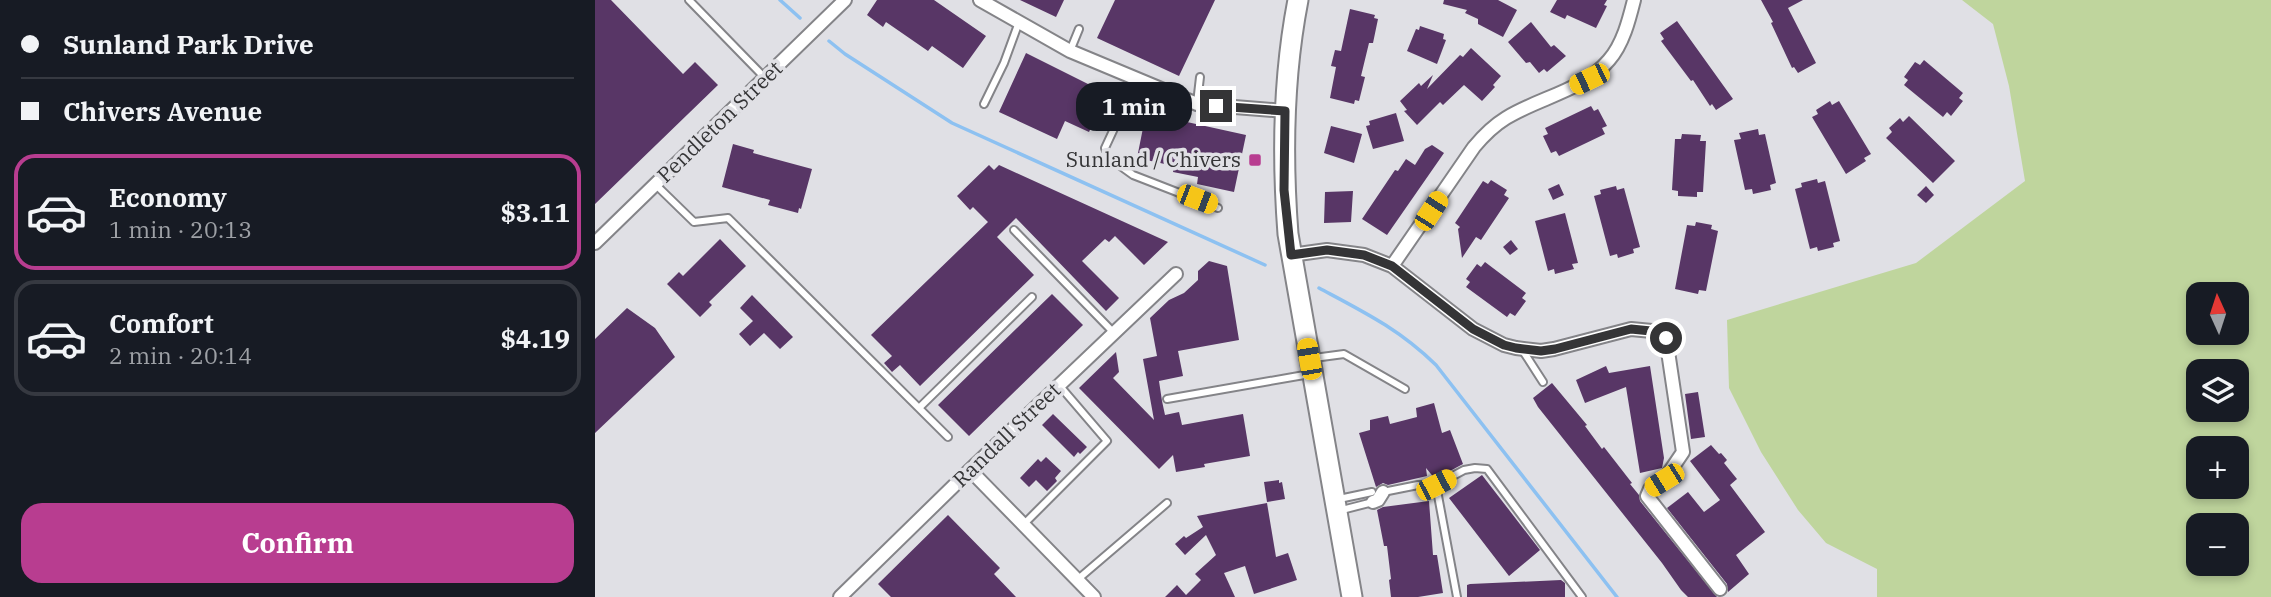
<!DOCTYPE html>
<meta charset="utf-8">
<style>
:root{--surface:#171b24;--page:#20242c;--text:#f1f3f6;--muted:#9ea1a6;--line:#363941;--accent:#b83d90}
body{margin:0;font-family:"IBM Plex Serif",serif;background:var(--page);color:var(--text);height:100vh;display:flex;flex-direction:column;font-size:26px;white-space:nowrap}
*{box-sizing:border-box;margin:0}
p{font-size:23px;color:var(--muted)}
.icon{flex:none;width:38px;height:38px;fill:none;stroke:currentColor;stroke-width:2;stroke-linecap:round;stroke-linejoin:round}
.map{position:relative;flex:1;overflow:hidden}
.drawer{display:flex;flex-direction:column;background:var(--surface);width:595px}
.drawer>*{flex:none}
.guide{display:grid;align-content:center;height:154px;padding:0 21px;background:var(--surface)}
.needle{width:46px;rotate:357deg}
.buttons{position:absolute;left:1591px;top:282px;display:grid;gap:14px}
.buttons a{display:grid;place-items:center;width:63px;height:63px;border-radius:14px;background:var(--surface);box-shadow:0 4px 10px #0003;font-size:35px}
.end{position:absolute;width:32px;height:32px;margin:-16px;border:9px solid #343436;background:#fff;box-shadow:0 0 0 4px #fff}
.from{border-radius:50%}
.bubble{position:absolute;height:49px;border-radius:21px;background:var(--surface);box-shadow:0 4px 10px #0003;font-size:23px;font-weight:800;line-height:49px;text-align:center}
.car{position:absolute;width:21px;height:42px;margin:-21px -10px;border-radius:9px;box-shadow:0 0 5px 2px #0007;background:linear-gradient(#f5c518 24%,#345 0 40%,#f5c518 0 76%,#345 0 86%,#f5c518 0)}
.guide b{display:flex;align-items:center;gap:24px;height:66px;font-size:26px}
.guide b+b{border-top:2px solid var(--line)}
.guide i{width:18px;height:18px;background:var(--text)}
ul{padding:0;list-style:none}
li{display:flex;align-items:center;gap:21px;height:116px;margin:0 14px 10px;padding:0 7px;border:4px solid var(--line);border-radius:21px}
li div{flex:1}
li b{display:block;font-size:26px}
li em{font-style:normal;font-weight:800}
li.active{border-color:var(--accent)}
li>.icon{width:63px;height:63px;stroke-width:1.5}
.cta{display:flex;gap:14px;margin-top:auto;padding:14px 21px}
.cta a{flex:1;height:80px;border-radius:21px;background:var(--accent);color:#fff;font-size:28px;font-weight:800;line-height:80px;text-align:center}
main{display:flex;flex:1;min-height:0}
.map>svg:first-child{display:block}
.green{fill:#bfd59d;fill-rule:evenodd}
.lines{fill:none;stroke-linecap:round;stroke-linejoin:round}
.stream{stroke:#8dc1f1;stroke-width:3.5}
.building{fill:#583666}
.lane-casing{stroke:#848488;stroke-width:10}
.street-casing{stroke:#848488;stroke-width:16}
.primary-casing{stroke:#848488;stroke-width:23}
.lane{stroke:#fff;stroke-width:6}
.street{stroke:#fff;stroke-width:12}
.primary{stroke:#fff;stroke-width:19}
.route{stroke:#343436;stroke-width:9}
.poi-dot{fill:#b83d90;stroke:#e0e0e5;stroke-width:2.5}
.labels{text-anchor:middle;stroke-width:7;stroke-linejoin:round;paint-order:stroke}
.street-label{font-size:21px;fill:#343436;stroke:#e0e0e5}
.poi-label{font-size:21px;fill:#343436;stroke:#e0e0e5;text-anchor:end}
</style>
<main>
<section class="drawer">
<div class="guide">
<b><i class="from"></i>Sunland Park Drive</b>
<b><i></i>Chivers Avenue</b>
</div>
<ul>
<li class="active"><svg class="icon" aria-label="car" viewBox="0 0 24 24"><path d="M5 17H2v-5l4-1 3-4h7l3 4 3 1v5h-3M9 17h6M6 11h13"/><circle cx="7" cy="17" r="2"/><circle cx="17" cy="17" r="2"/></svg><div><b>Economy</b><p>1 min · 20:13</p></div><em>$3.11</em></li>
<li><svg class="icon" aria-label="car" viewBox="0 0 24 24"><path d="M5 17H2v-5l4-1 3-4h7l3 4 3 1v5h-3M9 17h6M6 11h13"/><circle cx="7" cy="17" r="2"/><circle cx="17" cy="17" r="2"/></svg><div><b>Comfort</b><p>2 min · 20:14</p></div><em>$4.19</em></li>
</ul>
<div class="cta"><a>Confirm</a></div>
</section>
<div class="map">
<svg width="1676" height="597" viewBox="0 0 1676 597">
<rect width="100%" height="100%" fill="#e0e0e5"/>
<path class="green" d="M1367 0H1676V597H1282V569L1231 543 1203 510 1166 452 1134 388 1132 320 1321 263 1430 181 1414 86 1398 24ZM1603 294H1642V332H1603ZM1603 371H1642V410H1603ZM1603 448H1642V486H1603ZM1603 525H1642V564H1603Z"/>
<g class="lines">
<path class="stream" d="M185 0 205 18
M234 41 250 54 357 123 670 265
M724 288C769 312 804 329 841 365L1022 597"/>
</g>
<path class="building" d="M0 0H16L88 74 100 62 123 85 0 204Z
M282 0H339L391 36 368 68 337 46 333 51 291 22 288 27 272 15Z
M425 0H469L461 17Z
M520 0H620L584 76 502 38Z
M849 0H903L922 10 908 37 883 24V19L870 13 872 10 848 4Z
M962 0H1012L1009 5 1012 6 1001 28 972 15 970 19 955 12Z
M1166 0H1208L1193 8 1221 63 1203 73 1199 67 1197 68 1176 23 1178 22Z
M755 9 780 15 779 18 783 19 778 43H774L766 76 770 77 764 101 760 100 759 104 735 98 741 67 736 66 740 50 746 51Z
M1082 21 1138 99 1121 110 1117 104 1115 106 1098 80 1096 81 1066 41 1069 39 1065 33Z
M936 22 956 47 959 45 971 56 952 72 949 69 944 73 935 62 931 63 913 42Z
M825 26 849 34 848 39 851 40 842 64 812 51 821 29 824 30Z
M876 48 906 76 898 85 900 87 887 101 869 85 848 105 845 102 822 125 809 111 812 110 805 101 824 83 826 86 838 75 832 89 865 55 868 57Z
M431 53 501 88 499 92 510 97 494 132 470 121 462 139 404 112Z
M1329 60 1368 93 1364 98 1368 101 1356 116 1352 112 1348 117 1309 85 1313 80 1309 77 1320 62 1325 65Z
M1235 101 1237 105 1244 101 1276 154 1269 158 1271 161 1251 174 1217 117 1223 114 1221 110Z
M996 106 999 111 1003 109 1012 126 1007 128 1010 134 964 156 961 151 956 153 948 136 953 134 950 128Z
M551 113 651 135 639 192 602 184 603 177 578 172 579 166 542 158Z
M801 113 809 141 778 149 771 126 775 125 774 121Z
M1314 116 1360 161 1338 183 1291 138 1297 132 1294 128 1305 118 1308 122Z
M736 126 767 134 759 163 729 153Z
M1163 129 1164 135 1170 134 1181 183 1175 185 1176 190 1158 194 1157 189 1150 190 1139 140 1146 139 1144 133Z
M1087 134 1106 135 1105 141H1111L1108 192H1102V197L1083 196V191L1077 190 1080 139H1086Z
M138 144 159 150 158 153 217 169 206 209 204 208 203 213 173 205 175 200 127 187Z
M837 145 849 153 792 235 767 219 800 170 803 171 811 159 820 165 830 149Z
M394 165 399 170 404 165 573 242 549 265 520 236 514 242 510 239 487 261 524 298 511 311 421 218 402 237 439 275 325 386 305 365 297 372 289 363 297 356 276 335 393 222 378 207 375 210 362 196Z
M1222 179 1223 183 1230 181 1245 241 1238 243 1239 247 1223 251 1222 247 1215 249 1200 189 1207 187 1206 183Z
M896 180 912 190 909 195 914 198 886 240 881 237 867 258 863 229 865 227 860 223 888 181 893 184Z
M964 184 969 195 958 200 953 189Z
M1021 186 1022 190 1029 188 1045 247 1038 249 1039 253 1023 258 1022 254 1015 256 999 196 1006 194 1005 190Z
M1331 186 1339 195 1331 203 1322 195Z
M758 191 756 222 729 223 730 192Z
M970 213 983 263 977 264 979 269 960 274 959 269 953 271 940 221Z
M1101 222 1117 225 1116 229 1123 231 1111 291 1104 290 1103 294 1080 289 1092 225 1100 226Z
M125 239 151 266 114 302 117 305 105 317 72 284 84 272 88 276Z
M916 240 923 249 915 255 908 247Z
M614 261 632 266 644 340 583 351 588 376 564 381 567 401 570 415 584 412 587 425 648 414 655 456 609 464 610 467 581 472 578 455 564 469 484 388 521 352 524 372 518 378 559 420 548 359 562 356 555 318 574 300 589 293 603 280V271Z
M890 262 931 293 927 298 931 301 920 316 915 313 912 317 871 287 875 282 871 279 882 264 886 267Z
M457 294 488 325 374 436 343 405Z
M157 295 198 337 185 349 169 333 155 346 144 334 158 321 145 308Z
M32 308 60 328 80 357 0 433V339Z
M1011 366 1014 373 1055 366 1069 458 1067 468 1045 473 1031 387 990 403 981 380Z
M957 383 992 425 990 426 1007 449 1009 447 1037 483 1035 484 1044 495 1045 501 1122 597H1093L1086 590 1067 563 943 407 938 398Z
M1103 392 1110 437 1096 439 1090 394Z
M839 403 847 433 855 430 868 464 840 479 831 468 832 476 793 485 788 483 781 487 764 433 775 430V420L793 416 795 424 822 417 821 408Z
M458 414 492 447 485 454 483 452 479 457 447 425Z
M1116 445 1124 454 1126 453 1132 460 1129 463 1142 479 1135 485 1170 532 1141 555 1154 574 1133 592 1132 584 1072 508 1093 492 1109 512 1125 500 1095 461Z
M451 457 466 471 460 478 462 481 452 491 441 480 434 487 425 478 443 459 446 462Z
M887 475 945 550 914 576 854 498Z
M684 480V483L687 482 690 499 672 502 669 482Z
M834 501 838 555H842L848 593 823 597H796L794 580 796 579 792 546H789L782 510 788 507Z
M672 503 681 557 693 553 702 580 659 594 650 566 629 573 640 597H570L582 585 591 595 606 580 600 574 621 555 611 535 590 555 580 544 589 536 591 538 608 527 602 516Z
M353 515 405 568 399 574 421 597H296L283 584Z
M966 580 970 583V597H872V585L875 584Z"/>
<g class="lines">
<g class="lane-casing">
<path id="lane" d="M94 0 170 78
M475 51 484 29
M542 79 510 148 513 157 538 175 623 208
M602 103 605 77
M389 104 409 63 424 22
M61 185 99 222 133 218 353 437
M419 230 519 333
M928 351 948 382
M719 358 749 354 810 389
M572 399 715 374
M324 408 437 297
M841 485 862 597
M788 492 823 485H841L869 470 880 468 892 469 987 597
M744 499 777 492
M743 511 778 502
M429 524 512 441 464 385
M482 580 572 503"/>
</g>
<g class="street-casing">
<path id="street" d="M385 0 475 51 602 104 690 111
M0 243 250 0
M696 255 732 250 769 255 797 266 878 329 909 345 921 348 946 351 959 349 1036 329 1057 331 1071 338 1088 452 1069 480 1055 489 1052 496 1125 589
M797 266 879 147C889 135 898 126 911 118 945 97 988 91 1014 60 1028 44 1034 20 1039 0
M375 470 499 597
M778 502 783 500 788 492
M245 597 375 470 581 274"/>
</g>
<g class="primary-casing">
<path id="primary" d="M703 0C688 77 687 156 693 234L757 597"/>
</g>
<use href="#lane" class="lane"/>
<use href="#street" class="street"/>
<use href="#primary" class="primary"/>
</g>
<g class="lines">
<path class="route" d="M621 106 690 111 689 190 696 255 732 250 769 255 797 266 878 329 909 345 921 348 946 351 960 349 1036 329 1056 331 1071 338"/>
</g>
<rect class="poi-dot" x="653" y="153" width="14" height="14" rx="3.5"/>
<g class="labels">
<g class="street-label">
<text transform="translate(125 122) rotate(-44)" y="7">Pendleton Street</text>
<text transform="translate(412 435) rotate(-44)" y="7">Randall Street</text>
</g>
<g class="poi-label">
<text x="646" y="167">Sunland / Chivers</text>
</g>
</g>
</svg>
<div class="buttons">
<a><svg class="needle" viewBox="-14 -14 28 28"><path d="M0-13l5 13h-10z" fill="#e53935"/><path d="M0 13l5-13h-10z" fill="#9ea1a6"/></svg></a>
<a><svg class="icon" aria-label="layers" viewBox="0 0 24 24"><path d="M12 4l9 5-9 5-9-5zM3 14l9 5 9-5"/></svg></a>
<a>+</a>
<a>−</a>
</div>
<i class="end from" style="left:1071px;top:338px"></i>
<i class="end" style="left:621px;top:106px"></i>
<div class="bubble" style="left:481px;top:82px;width:116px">1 min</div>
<i class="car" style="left:994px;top:79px;rotate:244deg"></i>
<i class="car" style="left:602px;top:199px;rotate:111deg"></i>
<i class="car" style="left:836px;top:211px;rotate:33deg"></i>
<i class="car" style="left:714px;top:359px;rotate:350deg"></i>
<i class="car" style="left:1069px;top:480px;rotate:238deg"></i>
<i class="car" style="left:841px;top:485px;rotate:63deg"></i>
</div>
</main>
